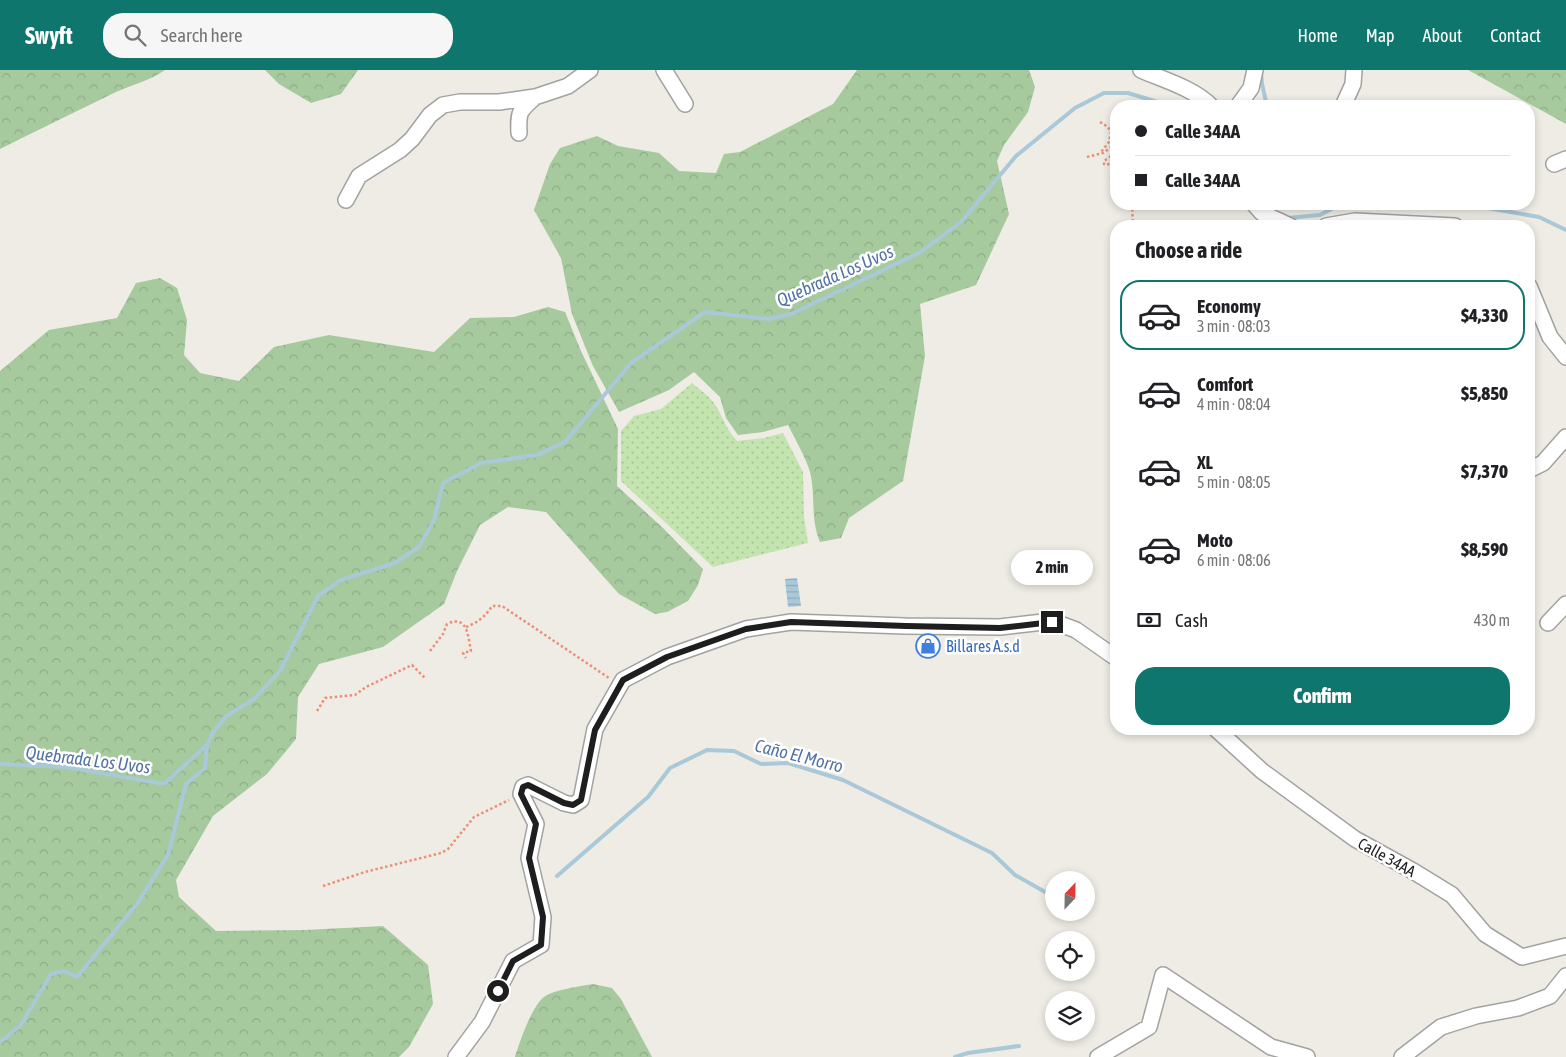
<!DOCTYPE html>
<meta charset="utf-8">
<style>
:root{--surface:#fff;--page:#f6f6f6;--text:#202124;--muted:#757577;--line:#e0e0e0;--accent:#0f766e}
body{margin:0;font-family:"Asap Condensed",sans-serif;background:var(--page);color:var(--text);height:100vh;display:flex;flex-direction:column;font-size:19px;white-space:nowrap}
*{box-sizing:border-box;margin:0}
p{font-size:16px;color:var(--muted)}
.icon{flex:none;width:28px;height:28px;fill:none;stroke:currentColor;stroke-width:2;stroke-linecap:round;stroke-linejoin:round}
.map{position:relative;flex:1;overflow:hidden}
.panel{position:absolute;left:1110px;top:150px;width:425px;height:515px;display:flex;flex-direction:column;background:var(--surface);border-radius:20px;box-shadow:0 2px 8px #0003}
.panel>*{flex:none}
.banner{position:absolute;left:1110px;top:30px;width:425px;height:110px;border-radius:20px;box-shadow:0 2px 8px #0003;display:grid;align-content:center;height:110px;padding:0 25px;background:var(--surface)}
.needle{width:32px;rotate:22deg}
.buttons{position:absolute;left:1045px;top:801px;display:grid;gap:10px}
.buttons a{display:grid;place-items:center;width:50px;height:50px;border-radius:50%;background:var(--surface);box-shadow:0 2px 8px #0003;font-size:25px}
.end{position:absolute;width:22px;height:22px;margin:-11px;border:6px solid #1e1e1e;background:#fff;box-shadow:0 0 0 2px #fff}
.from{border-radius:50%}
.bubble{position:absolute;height:35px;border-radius:18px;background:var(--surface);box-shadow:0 2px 8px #0003;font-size:16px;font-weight:800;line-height:35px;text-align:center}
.banner b{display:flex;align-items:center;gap:18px;height:48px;font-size:19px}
.banner b+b{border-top:1px solid var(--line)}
.banner i{width:12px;height:12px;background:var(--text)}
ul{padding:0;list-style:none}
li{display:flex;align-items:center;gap:15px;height:70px;margin:0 10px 8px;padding:0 15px;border:2px solid transparent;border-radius:20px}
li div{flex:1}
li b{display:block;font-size:19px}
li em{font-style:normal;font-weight:800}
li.selected{border-color:var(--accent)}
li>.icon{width:45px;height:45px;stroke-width:1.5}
h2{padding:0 25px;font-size:22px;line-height:60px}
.pay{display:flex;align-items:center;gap:12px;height:55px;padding:0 25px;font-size:19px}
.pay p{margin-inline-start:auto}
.button{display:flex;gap:10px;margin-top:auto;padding:10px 25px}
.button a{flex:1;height:58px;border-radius:20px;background:var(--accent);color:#fff;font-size:20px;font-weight:800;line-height:58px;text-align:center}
header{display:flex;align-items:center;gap:30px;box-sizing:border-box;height:70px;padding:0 25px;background:var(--accent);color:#fff}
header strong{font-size:24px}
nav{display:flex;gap:28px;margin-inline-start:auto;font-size:18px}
.search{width:350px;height:45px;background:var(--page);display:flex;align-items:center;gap:12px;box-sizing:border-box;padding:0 18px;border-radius:20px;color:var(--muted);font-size:19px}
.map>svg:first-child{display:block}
.grass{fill:url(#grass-dots)}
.forest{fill:url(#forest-crowns)}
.water{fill:url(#water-rules)}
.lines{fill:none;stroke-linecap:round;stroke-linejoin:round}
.stream{stroke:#a9c8d8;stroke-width:4}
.minor-casing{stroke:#a2a2a2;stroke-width:18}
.path{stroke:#ed8f77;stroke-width:2.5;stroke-dasharray:2.5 2.5;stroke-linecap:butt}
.minor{stroke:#fff;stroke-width:15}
.route{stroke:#1e1e1e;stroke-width:6}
.labels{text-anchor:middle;stroke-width:5;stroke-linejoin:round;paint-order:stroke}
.shop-label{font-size:16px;fill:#366cbe;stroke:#fff;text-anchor:start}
.street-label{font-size:16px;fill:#1e1e1e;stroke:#fff}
.water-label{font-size:18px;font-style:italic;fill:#5373a5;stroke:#fff}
</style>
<header>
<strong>Swyft</strong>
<div class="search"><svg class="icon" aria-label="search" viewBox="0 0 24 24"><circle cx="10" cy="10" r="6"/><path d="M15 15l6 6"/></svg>Search here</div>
<nav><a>Home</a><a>Map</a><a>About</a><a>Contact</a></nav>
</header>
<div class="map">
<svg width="1566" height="987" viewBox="0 0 1566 987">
<defs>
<pattern id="grass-dots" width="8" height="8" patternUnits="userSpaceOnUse" patternTransform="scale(1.25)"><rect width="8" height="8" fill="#c3e4af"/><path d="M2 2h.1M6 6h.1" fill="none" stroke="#a7c396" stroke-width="1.8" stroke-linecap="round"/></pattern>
<pattern id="forest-crowns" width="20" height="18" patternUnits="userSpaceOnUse" patternTransform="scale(1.25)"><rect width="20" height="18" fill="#a6ca9d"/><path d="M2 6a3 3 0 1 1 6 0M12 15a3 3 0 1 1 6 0" fill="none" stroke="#8ead87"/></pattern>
<pattern id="water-rules" width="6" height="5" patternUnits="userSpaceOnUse" patternTransform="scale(1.25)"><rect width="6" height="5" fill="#a9c8d8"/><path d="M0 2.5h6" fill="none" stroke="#91abb9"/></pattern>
</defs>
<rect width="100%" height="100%" fill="#eeece5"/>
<path class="grass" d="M692 313C700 320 710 326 716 336 724 349 726 359 737 371L764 368 783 363 803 402 804 446 808 473 713 497 621 411V361L634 346 661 339Z"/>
<path class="forest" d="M0 0H165C151 10 132 15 116 22 77 41 38 60 0 79Z
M265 0H358L341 24 311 33 279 14Z
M857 0H1029L1035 17 1028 42 1004 75 997 91 1009 144 976 215 920 234 925 286 903 411 849 448 841 468 820 472C810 449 816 426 810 402 807 390 794 367 788 355L763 362 738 365 726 348 720 327 694 302 669 320 619 342 593 296 572 244 561 188 534 140 550 94 560 78 597 66 618 76 659 83 679 101 716 103 724 84 740 82 833 34Z
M1468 0H1566V54Z
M160 208 177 218 187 250 184 285 200 303 239 311 274 277 329 265 434 282 470 248 514 247 548 237 565 242 581 281 618 359 617 416 663 458 703 499 698 515 688 531 667 542 655 544 619 524 546 442 508 437 480 455 457 501 444 534 383 577 319 594 298 627 296 669 267 704 213 746 176 810 179 827 216 861 305 860 383 856 428 895 433 934 409 977 399 987H0V301L49 260 117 248 136 213Z
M593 914 612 918 621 929 652 987H515C519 973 532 936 544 927 553 920 581 916 593 914Z"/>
<path class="water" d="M797 508 801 536 788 537 785 509Z"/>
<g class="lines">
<path class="stream" d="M1261 2 1262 14 1267 36
M1478 134 1488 138 1539 147 1566 160
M1287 148 1320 145 1341 134
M0 694 66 697 164 714 207 675 213 663 225 647 254 629 280 601 318 526 341 510 395 493 419 477 434 450 443 413 481 393 537 385 565 372 631 293 705 242 769 249 791 244 919 183 961 152 1016 86 1075 38 1104 23H1128L1171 36
M557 806 648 727 670 698 707 680 734 681 761 694 788 693 843 710 992 783 1015 805 1054 827
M0 972 21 955 51 904 64 901 77 907 137 834 168 785 186 714 205 698 207 675
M955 987 968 983 1019 976"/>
<g class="minor-casing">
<path id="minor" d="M664 0 685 34
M1141 0C1164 10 1193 18 1211 36
M1238 36 1251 18 1255 0
M1343 36 1353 14 1354 0
M519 63C518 42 519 41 535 27
M1554 94 1566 89
M346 130 359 106 400 80 412 69 430 45 443 35 460 32H499L535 27 568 16 590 0
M1254 134 1262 143 1290 156
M1326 156 1355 151 1455 156
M1529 216 1550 267 1566 287
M1529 400 1543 393 1566 367
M1548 553 1566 534
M1216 659 1262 701 1355 769 1413 801 1452 825 1485 864 1522 887 1566 876
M456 987 482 952 513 891 541 875 543 847 529 788 536 754 521 724 523 717 528 715 564 733 573 735 581 730 595 659 623 610 667 587 746 559 791 552 905 556 1000 557 1052 551 1076 560 1116 588
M1098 987 1149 957 1163 905 1271 977 1307 987
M1402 987 1441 957 1476 946 1518 938 1550 926 1566 906"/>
</g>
<path class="path" d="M1100 52 1108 57 1111 62 1109 72 1101 82
M1116 78 1114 84 1104 91V94L1107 95 1116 90
M1087 87 1103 83 1111 77 1116 76
M1116 99 1110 106 1112 109 1116 108
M1132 134 1133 156
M466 557C477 553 486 546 492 536H502L609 608
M430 581 443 564 447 554C468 544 468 567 471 581L463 583 466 588
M317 641 325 628 355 625 366 617 412 595 425 608
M323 816 365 802 441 783 448 779 474 747 509 730"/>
<use href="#minor" class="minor"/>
</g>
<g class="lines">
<path class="route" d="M498 921 513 891 541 875 543 847 529 788 536 754 521 724 523 717 528 715 564 733 573 735 581 730 595 660 623 610 667 587 746 559 791 552 906 556 1000 558 1052 552"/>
</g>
<defs>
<g id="shop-ring" transform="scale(1.25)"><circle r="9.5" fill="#fff" stroke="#3f7fe0" stroke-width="1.5"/><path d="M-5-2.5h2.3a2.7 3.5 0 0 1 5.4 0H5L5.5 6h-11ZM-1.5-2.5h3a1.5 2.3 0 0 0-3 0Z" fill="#3f7fe0"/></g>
</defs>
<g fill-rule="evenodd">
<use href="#shop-ring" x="928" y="576"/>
</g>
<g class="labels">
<g class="shop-label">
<text x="946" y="582">Billares A.s.d</text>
</g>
<g class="street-label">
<text transform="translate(1387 787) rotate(29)" y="6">Calle 34AA</text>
</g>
<g class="water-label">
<text transform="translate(835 206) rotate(-24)" y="6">Quebrada Los Uvos</text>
<text transform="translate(799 686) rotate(14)" y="6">Caño El Morro</text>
<text transform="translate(88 690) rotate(7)" y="6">Quebrada Los Uvos</text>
</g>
</g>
</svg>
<div class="buttons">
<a><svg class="needle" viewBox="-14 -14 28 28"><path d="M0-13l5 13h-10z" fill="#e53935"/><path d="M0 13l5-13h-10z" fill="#757577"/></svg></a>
<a><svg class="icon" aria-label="locate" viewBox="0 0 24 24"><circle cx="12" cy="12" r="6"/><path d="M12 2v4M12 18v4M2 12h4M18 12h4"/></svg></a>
<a><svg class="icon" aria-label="layers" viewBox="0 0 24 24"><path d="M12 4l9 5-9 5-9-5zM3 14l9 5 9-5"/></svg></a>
</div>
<i class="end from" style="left:498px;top:921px"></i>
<i class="end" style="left:1052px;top:552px"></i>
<div class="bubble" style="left:1011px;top:480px;width:82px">2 min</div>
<div class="banner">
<b><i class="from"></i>Calle 34AA</b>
<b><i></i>Calle 34AA</b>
</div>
<section class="panel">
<h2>Choose a ride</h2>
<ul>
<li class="selected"><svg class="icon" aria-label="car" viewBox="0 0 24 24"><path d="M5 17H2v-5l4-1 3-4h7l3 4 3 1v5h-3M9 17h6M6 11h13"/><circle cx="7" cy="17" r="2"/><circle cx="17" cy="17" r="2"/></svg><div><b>Economy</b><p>3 min · 08:03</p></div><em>$4,330</em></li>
<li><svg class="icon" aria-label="car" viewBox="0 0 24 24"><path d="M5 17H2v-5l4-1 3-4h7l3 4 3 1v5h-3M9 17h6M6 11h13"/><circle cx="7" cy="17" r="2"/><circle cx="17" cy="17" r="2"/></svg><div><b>Comfort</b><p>4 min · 08:04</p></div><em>$5,850</em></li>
<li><svg class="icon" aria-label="car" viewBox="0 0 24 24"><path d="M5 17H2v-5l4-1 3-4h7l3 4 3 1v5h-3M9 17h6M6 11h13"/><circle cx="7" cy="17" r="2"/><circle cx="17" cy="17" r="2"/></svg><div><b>XL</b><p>5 min · 08:05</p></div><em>$7,370</em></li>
<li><svg class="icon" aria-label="car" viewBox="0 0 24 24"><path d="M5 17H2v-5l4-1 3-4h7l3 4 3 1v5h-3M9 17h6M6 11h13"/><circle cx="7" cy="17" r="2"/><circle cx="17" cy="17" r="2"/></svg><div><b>Moto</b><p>6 min · 08:06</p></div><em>$8,590</em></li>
</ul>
<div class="pay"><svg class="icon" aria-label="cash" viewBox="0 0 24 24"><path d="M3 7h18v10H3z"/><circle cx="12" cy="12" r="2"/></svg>Cash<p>430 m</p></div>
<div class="button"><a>Confirm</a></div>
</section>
</div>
